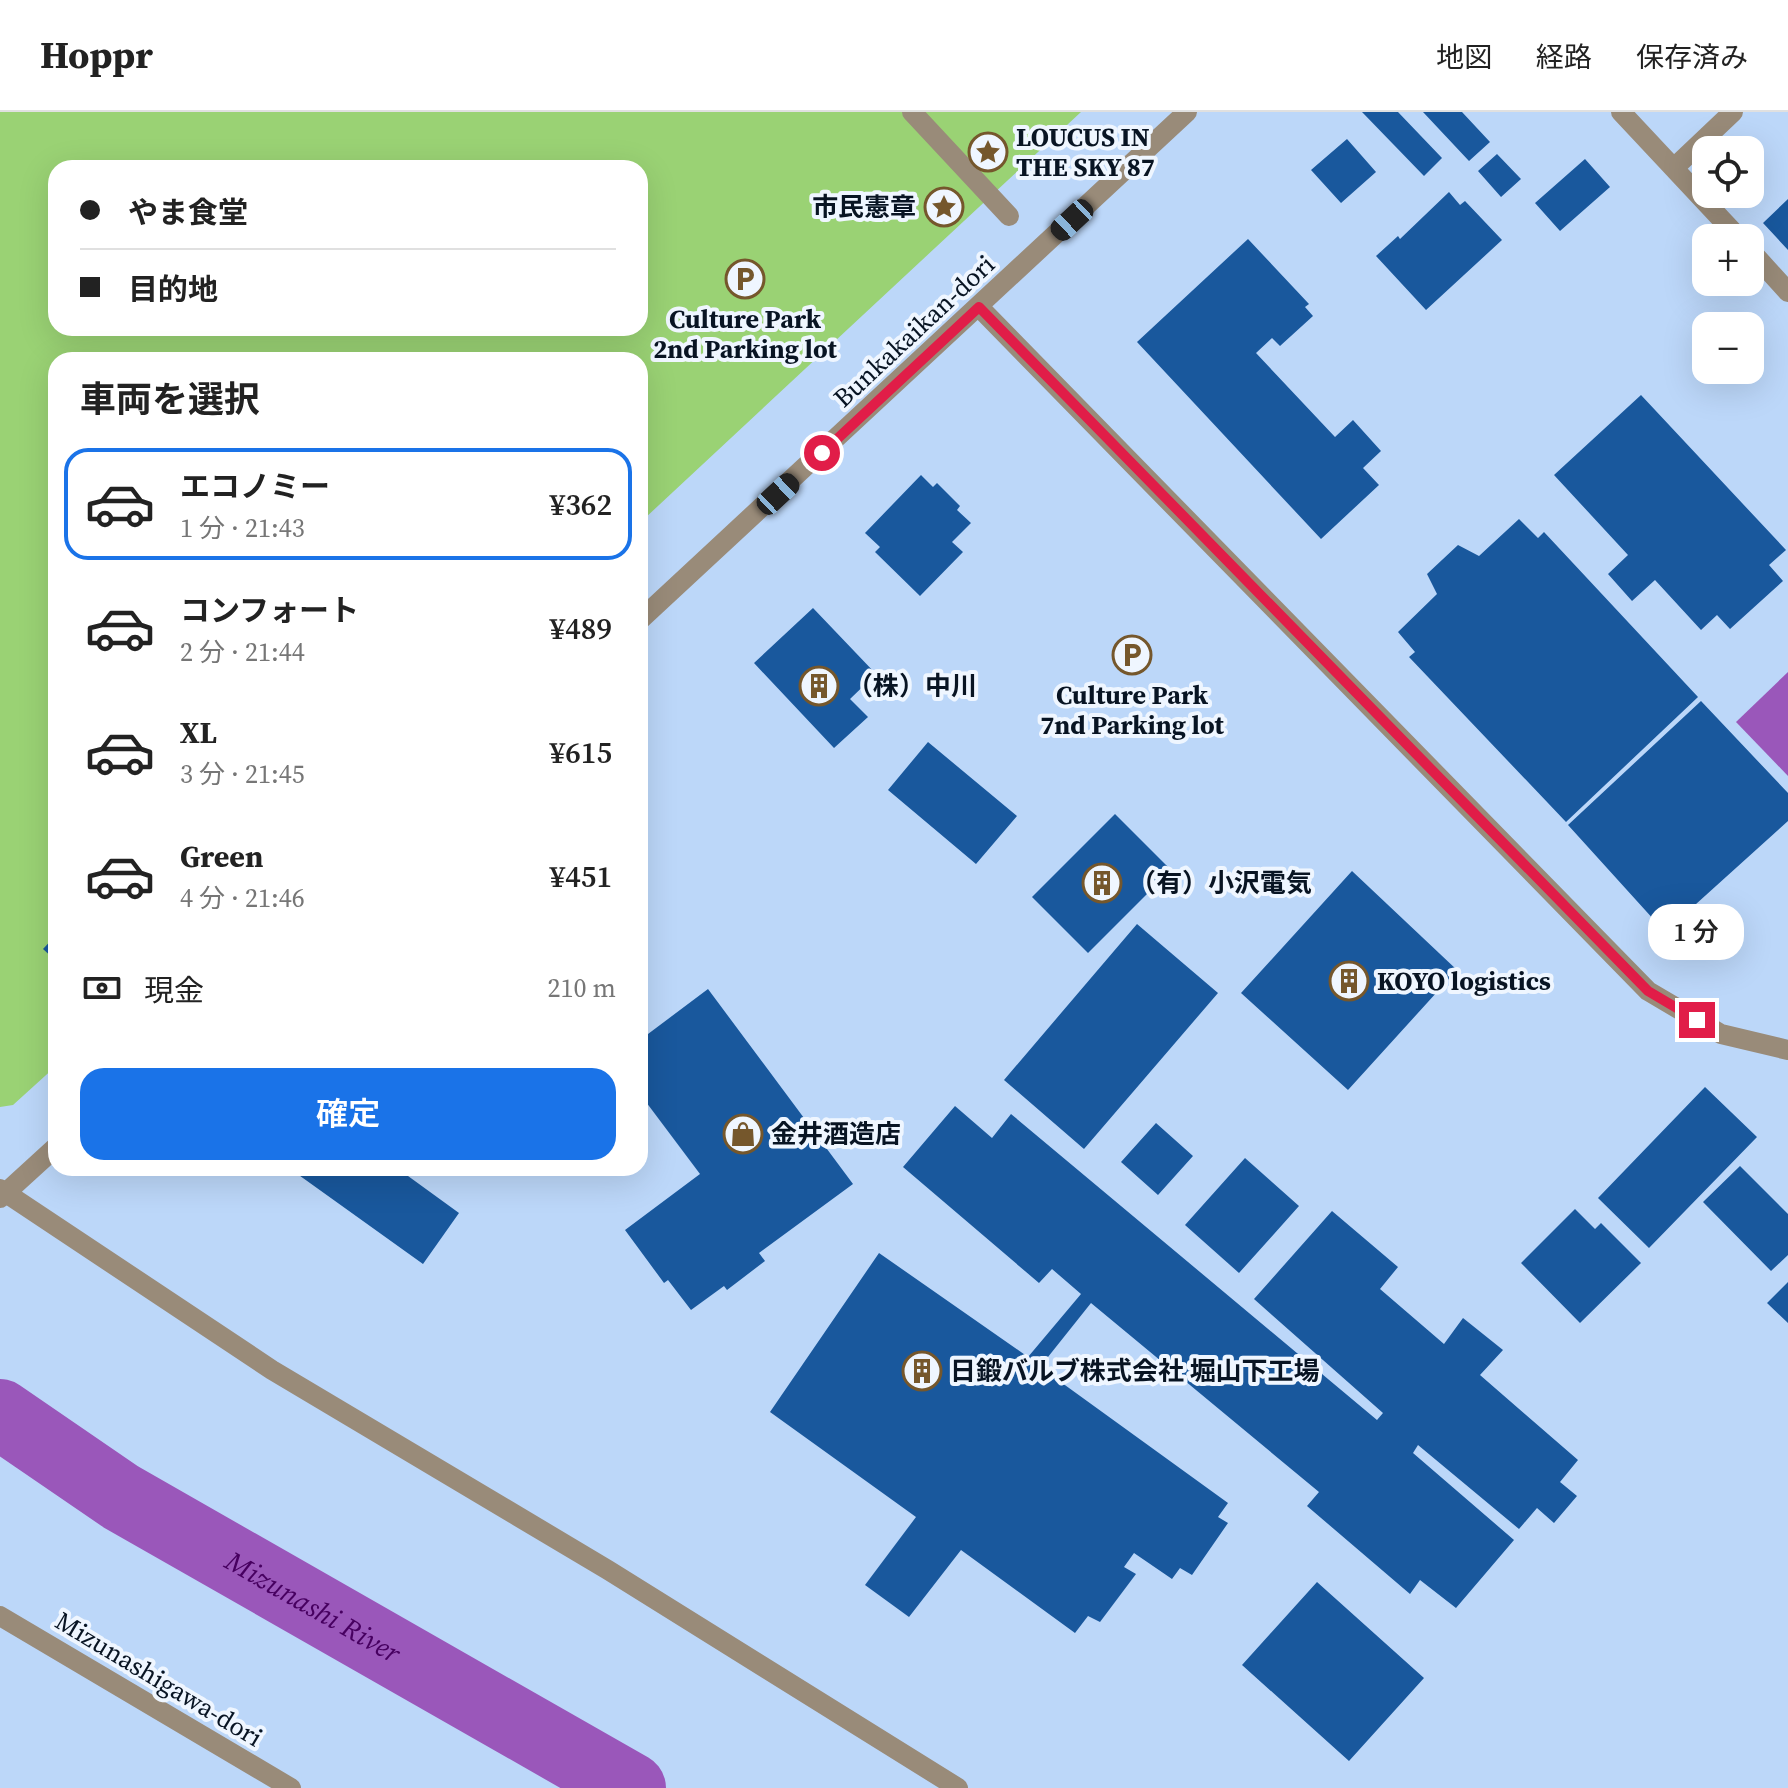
<!DOCTYPE html>
<html lang="ja">
<meta charset="utf-8">
<style>
:root{--surface:#fff;--page:#f6f6f6;--text:#222;--muted:#767676;--line:#e0e0e0;--accent:#1a73e8}
body{margin:0;font-family:"Source Serif 4","Noto Sans JP",serif;background:var(--page);color:var(--text);height:100vh;display:flex;flex-direction:column;font-size:30px;white-space:nowrap}
*{box-sizing:border-box;margin:0}
p{font-size:26px;color:var(--muted)}
.icon{flex:none;width:44px;height:44px;fill:none;stroke:currentColor;stroke-width:2;stroke-linecap:round;stroke-linejoin:round}
.map{position:relative;flex:1;overflow:hidden}
.side{position:absolute;left:48px;top:240px;width:600px;height:824px;display:flex;flex-direction:column;background:var(--surface);border-radius:24px;box-shadow:0 8px 32px #0002}
.side>*{flex:none}
.guide{position:absolute;left:48px;top:48px;width:600px;height:176px;border-radius:24px;box-shadow:0 8px 32px #0002;display:grid;align-content:center;height:176px;padding:0 32px;background:var(--surface)}
.buttons{position:absolute;left:1692px;top:24px;display:grid;gap:16px}
.buttons a{display:grid;place-items:center;width:72px;height:72px;border-radius:16px;background:var(--surface);box-shadow:0 8px 32px #0002;font-size:40px}
.end{position:absolute;width:36px;height:36px;margin:-18px;border:10px solid #e11d48;background:#fff;box-shadow:0 0 0 4px #fff}
.from{border-radius:50%}
.bubble{position:absolute;height:56px;border-radius:24px;background:var(--surface);box-shadow:0 8px 32px #0002;font-size:26px;font-weight:600;line-height:56px;text-align:center}
.car{position:absolute;width:24px;height:48px;margin:-24px -12px;border-radius:10px;box-shadow:0 0 6px 2px #0007;background:linear-gradient(#222 24%,#8ab4d8 0 40%,#222 0 76%,#8ab4d8 0 86%,#222 0)}
.guide b{display:flex;align-items:center;gap:28px;height:76px;font-size:30px}
.guide b+b{border-top:2px solid var(--line)}
.guide i{width:20px;height:20px;background:var(--text)}
ul{padding:0;list-style:none}
li{display:flex;align-items:center;gap:24px;height:112px;margin:0 16px 12px;padding:0 16px;border:4px solid transparent;border-radius:24px}
li div{flex:1}
li b{display:block;font-size:30px}
li em{font-style:normal;font-weight:600}
li.on{border-color:var(--accent)}
li>.icon{width:72px;height:72px;stroke-width:1.5}
h2{padding:0 32px;font-size:36px;line-height:96px}
.pay{display:flex;align-items:center;gap:20px;height:88px;padding:0 32px;font-size:30px}
.pay p{margin-inline-start:auto}
.cta{display:flex;gap:16px;margin-top:auto;padding:16px 32px}
.cta a{flex:1;height:92px;border-radius:24px;background:var(--accent);color:#fff;font-size:32px;font-weight:600;line-height:92px;text-align:center}
header{display:flex;align-items:center;gap:48px;box-sizing:border-box;height:112px;padding:0 40px;background:var(--surface);border-bottom:2px solid var(--line)}
header strong{font-size:38px}
nav{display:flex;gap:44px;margin-inline-start:auto;font-size:28px}
.map>svg:first-child{display:block}
.green{fill:#9ad274;fill-rule:evenodd}
.water{fill:#9a57ba}
.lines{fill:none;stroke-linecap:round;stroke-linejoin:round}
.river{stroke:#9a57ba;stroke-width:70}
.building{fill:#19589d}
.service{stroke:#998b79;stroke-width:20}
.pedestrian{stroke:#998b79;stroke-width:20}
.tertiary{stroke:#998b79;stroke-width:20}
.route{stroke:#e11d48;stroke-width:10}
.labels{text-anchor:middle;stroke-width:8;stroke-linejoin:round;paint-order:stroke}
.poi-label{font-size:26px;font-weight:bold;fill:#081423;stroke:#eff6ff;text-anchor:start}
.street-label{font-size:26px;fill:#081423;stroke:#eff6ff}
.water-label{font-size:28px;font-style:italic;fill:#470060;stroke:#eff6ff}
</style>
<header>
<strong>Hoppr</strong>
<nav><a>地図</a><a>経路</a><a>保存済み</a></nav>
</header>
<div class="map">
<svg width="1788" height="1676" viewBox="0 0 1788 1676">
<rect width="100%" height="100%" fill="#bcd7f9"/>
<path class="green" d="M0 0H1081L644 407 640 413V248H56V954L13 993 0 995ZM56 56H640V216H56Z"/>
<path class="water" d="M1788 560V664L1736 610Z"/>
<g class="lines">
<path class="river" id="s1" d="M0 1302 121 1385 631 1676"/>
</g>
<path class="building" d="M1362 0H1398L1442 46 1424 64Z
M1423 0H1462L1490 30 1469 49Z
M1347 27 1376 60 1341 91 1311 58Z
M1497 42 1521 67 1501 85 1478 59Z
M1585 47 1610 75 1560 119 1535 91Z
M1449 80 1460 93 1465 89 1502 128 1426 198 1376 144 1398 124 1400 127Z
M1788 87V138L1763 111Z
M1248 127 1309 192 1305 195 1313 204 1280 234 1272 226 1256 241 1335 325 1353 308 1381 339 1363 356 1379 373 1321 427 1137 230Z
M1641 283 1786 438 1769 453 1783 469 1730 517 1717 503 1701 518 1655 468 1632 489 1608 462 1628 443 1554 363Z
M921 363 933 375 937 371 960 394 957 398 971 411 952 430 963 440 920 484 875 440 880 435 865 421Z
M1519 407 1538 426 1544 420 1698 585 1566 710 1409 545 1415 540 1398 520 1437 482 1427 462 1458 433 1479 444Z
M813 496 876 562 850 587 868 605 834 636 754 551Z
M1701 589 1788 681V709L1665 820 1568 713Z
M928 630 1017 704 976 752 888 678Z
M1115 702 1171 758 1088 841 1032 785Z
M1352 759 1457 858 1348 978 1241 881Z
M1137 812 1218 881 1084 1037 1004 968Z
M56 823V849L43 837Z
M708 877 853 1072 759 1141 765 1149 727 1178 724 1174 691 1198 668 1168 664 1171 625 1118 700 1062 640 982V928Z
M1705 975 1757 1025 1649 1136 1598 1086Z
M955 994 992 1026 1011 1002 1377 1308 1383 1301 1254 1187 1332 1099 1398 1155 1380 1177 1444 1232 1463 1206 1503 1238 1480 1263 1578 1348 1560 1370 1577 1384 1554 1411 1537 1396 1519 1417 1418 1333 1413 1341 1514 1428 1456 1496 1420 1468 1410 1482 1307 1394 1319 1380 1091 1191 1040 1255 1228 1391 1218 1405 1228 1411 1192 1463 1180 1456 1172 1467 1134 1441 1124 1455 1136 1462 1100 1510 1088 1504 1075 1521 961 1438 909 1505 865 1473 916 1405 770 1300 879 1141 1028 1245 1081 1182 1052 1157 1039 1171 903 1055Z
M1156 1011 1193 1044 1158 1083 1121 1050Z
M1245 1046 1299 1094 1239 1161 1185 1113Z
M1740 1054 1788 1102V1143L1771 1159 1703 1090Z
M289 1056H397L459 1101 423 1152Z
M1575 1097 1595 1117 1601 1111 1641 1151 1580 1211 1521 1151Z
M1788 1170V1211L1767 1191Z
M1317 1470 1424 1566 1349 1649 1242 1553Z"/>
<g class="lines">
<path class="service" d="M1621 0 1739 126
M1675 55 1733 0
M1750 138 1788 180"/>
<path class="pedestrian" d="M912 0 1009 104"/>
<path class="tertiary" d="M979 195 1648 879 1721 922 1788 938
M640 508 1187 0
M0 1077 272 1258 608 1458 958 1676
M0 1086 56 1035
M0 1504 291 1676"/>
</g>
<g class="lines">
<path class="route" d="M822 341 979 195 1648 879 1697 908"/>
</g>
<defs>
<g id="sight-ring" transform="scale(2)"><circle r="9.5" fill="#eff6ff" stroke="#75572c" stroke-width="1.5"/><path d="M0-6L1.8-2.2L6-1.7L2.9 1.2L3.7 5.4L0 3.3L-3.7 5.4L-2.9 1.2L-6-1.7L-1.8-2.2Z" fill="#75572c"/></g>
<g id="parking-ring" transform="scale(2)"><circle r="9.5" fill="#eff6ff" stroke="#75572c" stroke-width="1.5"/><path d="M-3.5-5.5H1a3.5 3.5 0 0 1 0 7H-1V5.5H-3.5ZM-1-3.4V-.6H.8a1.4 1.4 0 0 0 0-2.8Z" fill="#75572c"/></g>
<g id="building-ring" transform="scale(2)"><circle r="9.5" fill="#eff6ff" stroke="#75572c" stroke-width="1.5"/><path d="M-4-6H4V6H1V3H-1V6H-4ZM-2.5-4.3h1.7v1.8h-1.7ZM.8-4.3h1.7v1.8H.8ZM-2.5-1h1.7V.8h-1.7ZM.8-1h1.7V.8H.8Z" fill="#75572c"/></g>
<g id="shop-ring" transform="scale(2)"><circle r="9.5" fill="#eff6ff" stroke="#75572c" stroke-width="1.5"/><path d="M-5-2.5h2.3a2.7 3.5 0 0 1 5.4 0H5L5.5 6h-11ZM-1.5-2.5h3a1.5 2.3 0 0 0-3 0Z" fill="#75572c"/></g>
</defs>
<g fill-rule="evenodd">
<use href="#sight-ring" x="988" y="40"/>
<use href="#sight-ring" x="944" y="95"/>
<use href="#parking-ring" x="745" y="167"/>
<use href="#parking-ring" x="1132" y="543"/>
<use href="#building-ring" x="819" y="574"/>
<use href="#building-ring" x="1102" y="771"/>
<use href="#building-ring" x="1349" y="869"/>
<use href="#shop-ring" x="743" y="1022"/>
<use href="#building-ring" x="922" y="1259"/>
</g>
<g class="labels">
<g class="poi-label">
<text x="1016" y="34">LOUCUS IN<tspan x="1016" dy="30">THE SKY 87</tspan></text>
<text x="916" y="104" text-anchor="end">市民憲章</text>
<text x="745" y="216" text-anchor="middle">Culture Park<tspan x="745" dy="30">2nd Parking lot</tspan></text>
<text x="847" y="583">（株）中川</text>
<text x="1132" y="592" text-anchor="middle">Culture Park<tspan x="1132" dy="30">7nd Parking lot</tspan></text>
<text x="1130" y="780">（有）小沢電気</text>
<text x="1377" y="878">KOYO logistics</text>
<text x="771" y="1031">金井酒造店</text>
<text x="950" y="1268">日鍛バルブ株式会社 堀山下工場</text>
</g>
<g class="street-label">
<text transform="translate(914 219) rotate(-43)" y="9">Bunkakaikan-dori</text>
<text transform="translate(159 1567) rotate(31)" y="9">Mizunashigawa-dori</text>
</g>
<g class="water-label">
<text dy="10" stroke="none"><textPath href="#s1" startOffset="368">Mizunashi River</textPath></text>
</g>
</g>
</svg>
<div class="buttons">
<a><svg class="icon" aria-label="locate" viewBox="0 0 24 24"><circle cx="12" cy="12" r="6"/><path d="M12 2v4M12 18v4M2 12h4M18 12h4"/></svg></a>
<a>+</a>
<a>−</a>
</div>
<i class="end from" style="left:822px;top:341px"></i>
<i class="end" style="left:1697px;top:908px"></i>
<div class="bubble" style="left:1648px;top:792px;width:96px">1 分</div>
<i class="car" style="left:1072px;top:108px;rotate:227deg"></i>
<i class="car" style="left:778px;top:382px;rotate:47deg"></i>
<div class="guide">
<b><i class="from"></i>やま食堂</b>
<b><i></i>目的地</b>
</div>
<section class="side">
<h2>車両を選択</h2>
<ul>
<li class="on"><svg class="icon" aria-label="car" viewBox="0 0 24 24"><path d="M5 17H2v-5l4-1 3-4h7l3 4 3 1v5h-3M9 17h6M6 11h13"/><circle cx="7" cy="17" r="2"/><circle cx="17" cy="17" r="2"/></svg><div><b>エコノミー</b><p>1 分 · 21:43</p></div><em>¥362</em></li>
<li><svg class="icon" aria-label="car" viewBox="0 0 24 24"><path d="M5 17H2v-5l4-1 3-4h7l3 4 3 1v5h-3M9 17h6M6 11h13"/><circle cx="7" cy="17" r="2"/><circle cx="17" cy="17" r="2"/></svg><div><b>コンフォート</b><p>2 分 · 21:44</p></div><em>¥489</em></li>
<li><svg class="icon" aria-label="car" viewBox="0 0 24 24"><path d="M5 17H2v-5l4-1 3-4h7l3 4 3 1v5h-3M9 17h6M6 11h13"/><circle cx="7" cy="17" r="2"/><circle cx="17" cy="17" r="2"/></svg><div><b>XL</b><p>3 分 · 21:45</p></div><em>¥615</em></li>
<li><svg class="icon" aria-label="car" viewBox="0 0 24 24"><path d="M5 17H2v-5l4-1 3-4h7l3 4 3 1v5h-3M9 17h6M6 11h13"/><circle cx="7" cy="17" r="2"/><circle cx="17" cy="17" r="2"/></svg><div><b>Green</b><p>4 分 · 21:46</p></div><em>¥451</em></li>
</ul>
<div class="pay"><svg class="icon" aria-label="cash" viewBox="0 0 24 24"><path d="M3 7h18v10H3z"/><circle cx="12" cy="12" r="2"/></svg>現金<p>210 m</p></div>
<div class="cta"><a>確定</a></div>
</section>
</div>
